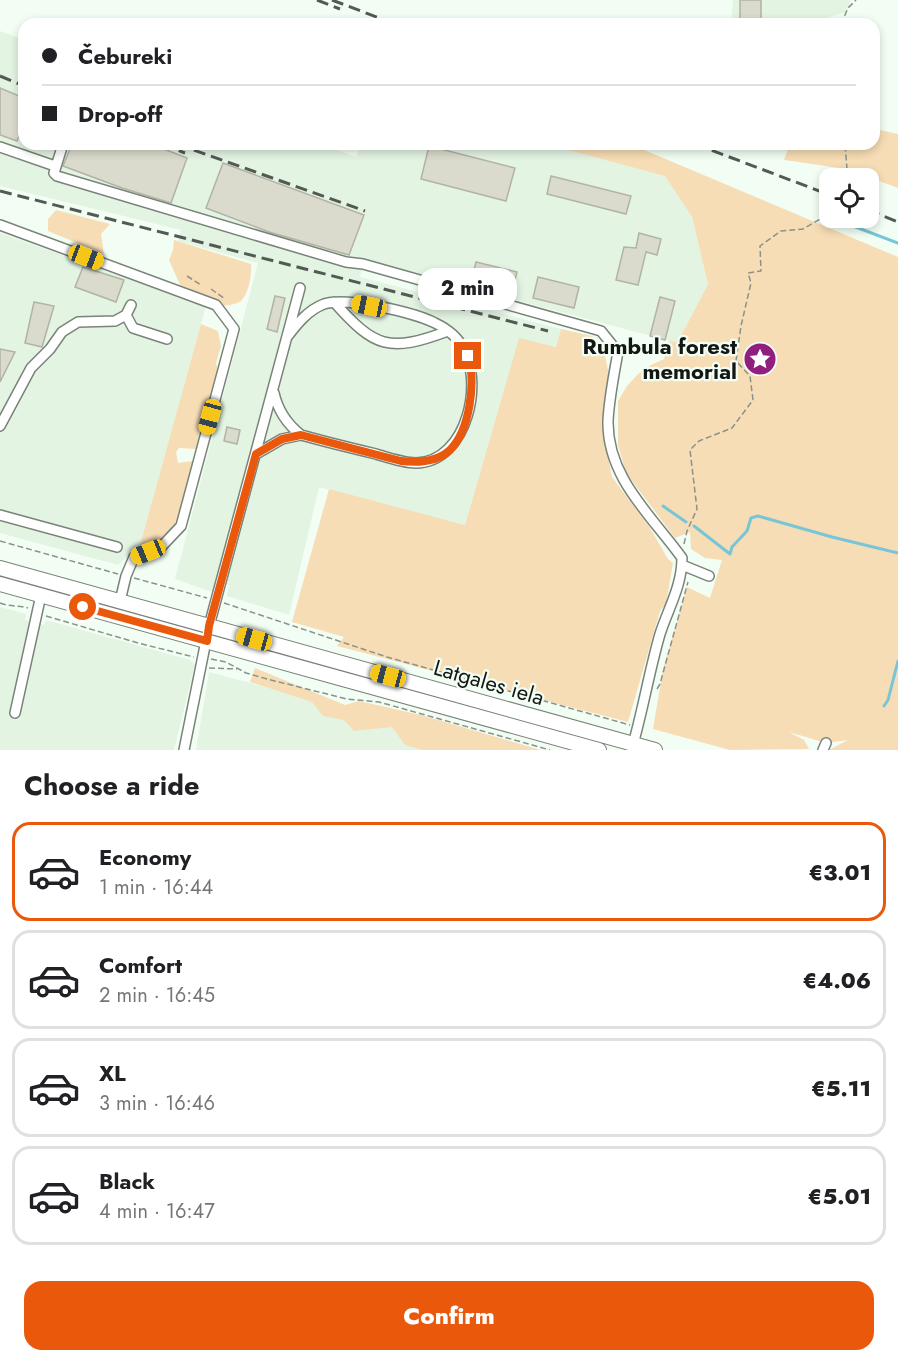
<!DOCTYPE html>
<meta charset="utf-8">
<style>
:root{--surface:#fff;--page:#f6f6f6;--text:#202124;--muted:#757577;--line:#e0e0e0;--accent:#ea580c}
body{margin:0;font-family:Jost,sans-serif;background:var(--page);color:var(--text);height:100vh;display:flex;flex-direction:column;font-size:22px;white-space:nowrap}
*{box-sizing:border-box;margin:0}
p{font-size:20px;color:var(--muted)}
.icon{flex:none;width:33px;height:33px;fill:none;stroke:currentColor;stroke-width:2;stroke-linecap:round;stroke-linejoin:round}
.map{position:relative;height:750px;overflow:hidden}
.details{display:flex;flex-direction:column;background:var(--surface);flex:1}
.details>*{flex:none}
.top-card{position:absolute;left:18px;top:18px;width:862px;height:132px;border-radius:18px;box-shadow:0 3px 9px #0003;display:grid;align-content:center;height:132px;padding:0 24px;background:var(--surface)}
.tools{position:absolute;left:819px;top:168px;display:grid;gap:12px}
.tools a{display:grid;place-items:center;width:60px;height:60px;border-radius:12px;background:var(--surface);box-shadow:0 3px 9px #0003;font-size:30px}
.end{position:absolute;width:27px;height:27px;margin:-14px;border:8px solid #ea580c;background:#fff;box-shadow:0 0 0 3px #fff}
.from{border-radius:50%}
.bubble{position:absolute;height:42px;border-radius:18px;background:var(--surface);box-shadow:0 3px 9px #0003;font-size:20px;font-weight:800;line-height:42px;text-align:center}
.car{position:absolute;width:18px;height:36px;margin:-18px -9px;border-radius:8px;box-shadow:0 0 4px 2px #0007;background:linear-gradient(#f5c518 24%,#345 0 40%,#f5c518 0 76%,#345 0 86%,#f5c518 0)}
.top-card b{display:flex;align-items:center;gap:21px;height:57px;font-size:22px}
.top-card b+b{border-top:2px solid var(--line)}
.top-card i{width:15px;height:15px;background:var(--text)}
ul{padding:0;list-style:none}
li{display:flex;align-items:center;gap:18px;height:99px;margin:0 12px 9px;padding:0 12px;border:3px solid var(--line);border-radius:18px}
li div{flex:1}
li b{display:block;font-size:22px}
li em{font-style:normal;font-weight:800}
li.selected{border-color:var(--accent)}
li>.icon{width:54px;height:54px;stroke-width:1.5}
h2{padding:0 24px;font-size:27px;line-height:72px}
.primary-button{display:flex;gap:12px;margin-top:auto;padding:12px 24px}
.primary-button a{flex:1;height:69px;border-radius:18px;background:var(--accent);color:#fff;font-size:24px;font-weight:800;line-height:69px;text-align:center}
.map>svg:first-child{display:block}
.built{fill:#e3f4e3}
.green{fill:#f7ddb5}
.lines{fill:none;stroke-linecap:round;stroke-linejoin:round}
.stream{stroke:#78c5d8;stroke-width:3}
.building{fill:#dadbcd;stroke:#b1b3a5;stroke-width:1.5}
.minor-casing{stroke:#798379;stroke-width:12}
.highway-casing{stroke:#798379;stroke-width:16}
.path{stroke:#8a928b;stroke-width:1.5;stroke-dasharray:6 3;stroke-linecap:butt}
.minor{stroke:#fff;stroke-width:9}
.highway{stroke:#fff;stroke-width:14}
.rail{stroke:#535954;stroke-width:3;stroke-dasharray:12 6;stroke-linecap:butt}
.route{stroke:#ea580c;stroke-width:8}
.labels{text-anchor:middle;stroke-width:4.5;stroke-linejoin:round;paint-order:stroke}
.poi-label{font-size:22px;font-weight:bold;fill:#131714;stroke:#f2fef3;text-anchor:end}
.street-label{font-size:22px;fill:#131714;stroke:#f2fef3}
</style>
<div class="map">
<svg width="898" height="750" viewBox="0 0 898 750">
<rect width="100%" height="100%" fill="#f2fef3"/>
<path class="built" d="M733 0H851L846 12 806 24H731Z
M0 31 24 40V144H321L356 157 361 144H546L665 175 692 217 708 284 678 343 364 260 360 277 561 329 557 347 519 339 465 525 319 487 289 615 227 596 229 585 217 581 212 592 175 579 258 263 178 241 181 230 0 186Z
M0 233 206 306 140 545 118 565 0 533Z
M0 607 26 614 25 620 44 625 46 620 190 660 195 664 174 750H0Z
M209 672 434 732 433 750H196Z"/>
<path class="green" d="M875 129 898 134V188L847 169 784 160 790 144H874Z
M546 144H630L898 257V750H829L848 740 826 743 789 732 804 740 809 749 730 750 653 729 663 669 687 587 710 598 722 560 705 558 691 549 690 532 675 538 626 473 618 445V401L627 386 638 374 651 365 664 359 669 341 678 342 708 284 692 217 665 176Z
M56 210 110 224 101 234 104 254 48 231V219Z
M174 240 251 264C252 275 249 293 241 301 235 305 228 305 222 306L211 298 180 285 169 260 173 250Z
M201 324 218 331 221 346 216 363 219 375 200 429 197 449 179 448 176 452 178 463 193 461 195 467 177 527 160 542 140 545Z
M561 329 592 336 604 351 609 374 604 409 606 446 612 477 650 528 668 559 673 563 666 604 660 611 628 722 337 646 344 637 292 622 329 489 465 525 519 338 556 347Z
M255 668 345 705 359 701 421 715 541 750H422L405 745 392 727 354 731 344 720 323 716 312 702 250 682Z"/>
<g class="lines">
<path class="stream" d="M832 218 898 243
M663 506 686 522
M694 526 730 554 732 547 747 531 751 518 758 516 832 537 898 553
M884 706 888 700 898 661"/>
</g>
<path class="building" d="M740 0H761V24H740Z
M0 88 24 98V124L17 141 0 135Z
M72 144H151L187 158 171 203 122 188 63 166Z
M429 146 515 168 506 201 421 179Z
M223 163 364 215 349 255 269 232 206 208Z
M551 176 631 196 626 214 547 194Z
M639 233 661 239 657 255 646 252 638 285 616 280 624 247 636 248Z
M476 262 517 272 512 292 471 282Z
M83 267 124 280 116 302 75 287Z
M538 277 579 287 574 308 533 298Z
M275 296 285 298 277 332 267 329Z
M660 297 675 301 665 340 650 336Z
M34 302 54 306 42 347 25 343Z
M0 349 15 352 0 382Z
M227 427 240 430 237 444 224 441Z"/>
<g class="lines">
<g class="minor-casing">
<path id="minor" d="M63 144 54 173 57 176 346 262 363 264 601 331 618 352C614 374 609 399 608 421 607 478 652 516 682 558 682 586 668 609 660 634 649 672 643 710 632 748
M0 147 55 166
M0 225 216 305 234 329 181 526 162 546 134 557 126 576 120 601
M334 302C375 348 389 353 448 331
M126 315 133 328 167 339
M274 393C278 411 287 424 301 435
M0 426 31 368 50 349 62 332 78 322 115 321 126 315 131 305
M256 454 282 439 301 435C326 442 351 448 376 454 389 458 403 463 416 463 468 462 486 378 460 343 455 335 444 327 435 323 413 312 347 297 324 304 308 310 297 324 287 337
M0 515 117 547
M682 565 709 576
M15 713 41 595
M184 750 209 626 300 288
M823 750 826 743"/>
</g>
<g class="highway-casing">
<path id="highway" d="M0 568 655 750
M0 584 599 750"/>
</g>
<path class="path" d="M841 24 848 8 856 0
M844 178 847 169 845 144
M187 276 201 285
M211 289 225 299
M0 541 118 574
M684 544 687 531 697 509 690 450 699 441 732 428 753 400 750 376 736 361 741 326 751 283 748 273 761 271 760 246 781 231 803 229 822 218 830 209
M134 578 207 598
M0 603C10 607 18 605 28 608
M224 603 387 657 630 725
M46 616 138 643 194 657
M211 659 226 662 246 673 267 679 347 699 379 702 550 750
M209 668 237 669
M657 689 660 684 688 582"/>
<use href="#minor" class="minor"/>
<use href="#highway" class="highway"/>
<path class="rail" d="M317 0 340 9
M332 0 395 24
M0 76 24 86
M162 144 185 153
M177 144 365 211
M695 144 830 195
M0 191 548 331
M868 210 898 222"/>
</g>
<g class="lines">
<path class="route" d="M83 607 207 641 209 626 256 454 282 439 301 435 401 461C418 463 437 462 450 450 470 430 476 382 468 356"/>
</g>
<defs>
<g id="sight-disc" transform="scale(1.725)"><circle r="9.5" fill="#901f80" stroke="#f2fef3"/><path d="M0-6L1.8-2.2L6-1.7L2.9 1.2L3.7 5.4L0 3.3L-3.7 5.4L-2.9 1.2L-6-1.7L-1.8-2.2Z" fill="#fff"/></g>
</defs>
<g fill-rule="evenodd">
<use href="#sight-disc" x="760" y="359"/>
</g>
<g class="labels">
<g class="poi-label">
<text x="737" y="354">Rumbula forest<tspan x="737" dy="25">memorial</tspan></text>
</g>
<g class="street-label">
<text transform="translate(489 682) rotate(16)" y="8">Latgales iela</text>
</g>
</g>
</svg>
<div class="tools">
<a><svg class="icon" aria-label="locate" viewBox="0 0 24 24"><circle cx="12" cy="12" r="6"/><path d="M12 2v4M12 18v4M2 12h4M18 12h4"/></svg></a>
</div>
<i class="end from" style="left:83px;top:607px"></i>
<i class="end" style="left:468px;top:356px"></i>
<div class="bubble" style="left:418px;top:268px;width:99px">2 min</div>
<i class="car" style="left:86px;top:257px;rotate:111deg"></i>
<i class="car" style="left:369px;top:306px;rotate:282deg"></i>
<i class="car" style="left:210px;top:417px;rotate:195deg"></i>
<i class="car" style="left:148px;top:552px;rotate:248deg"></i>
<i class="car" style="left:254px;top:639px;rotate:286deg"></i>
<i class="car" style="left:388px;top:676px;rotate:285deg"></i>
<div class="top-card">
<b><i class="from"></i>Čebureki</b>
<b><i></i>Drop-off</b>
</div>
</div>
<section class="details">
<h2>Choose a ride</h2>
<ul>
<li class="selected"><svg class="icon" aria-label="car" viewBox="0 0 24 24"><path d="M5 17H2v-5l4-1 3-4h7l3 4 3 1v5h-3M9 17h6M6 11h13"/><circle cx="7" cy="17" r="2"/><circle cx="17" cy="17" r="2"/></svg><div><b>Economy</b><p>1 min · 16:44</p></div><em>€3.01</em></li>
<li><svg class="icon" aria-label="car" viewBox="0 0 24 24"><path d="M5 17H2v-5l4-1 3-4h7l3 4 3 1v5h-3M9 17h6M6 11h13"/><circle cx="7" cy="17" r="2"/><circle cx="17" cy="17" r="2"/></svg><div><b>Comfort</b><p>2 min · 16:45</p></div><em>€4.06</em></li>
<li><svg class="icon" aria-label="car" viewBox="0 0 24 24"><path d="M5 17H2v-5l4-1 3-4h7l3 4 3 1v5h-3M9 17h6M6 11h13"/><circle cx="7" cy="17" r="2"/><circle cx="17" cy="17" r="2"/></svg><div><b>XL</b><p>3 min · 16:46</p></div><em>€5.11</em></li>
<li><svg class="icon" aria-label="car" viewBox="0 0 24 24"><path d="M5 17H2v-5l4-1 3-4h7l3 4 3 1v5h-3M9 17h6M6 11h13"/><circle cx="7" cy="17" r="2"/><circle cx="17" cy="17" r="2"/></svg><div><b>Black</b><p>4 min · 16:47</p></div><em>€5.01</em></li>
</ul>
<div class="primary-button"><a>Confirm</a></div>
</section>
